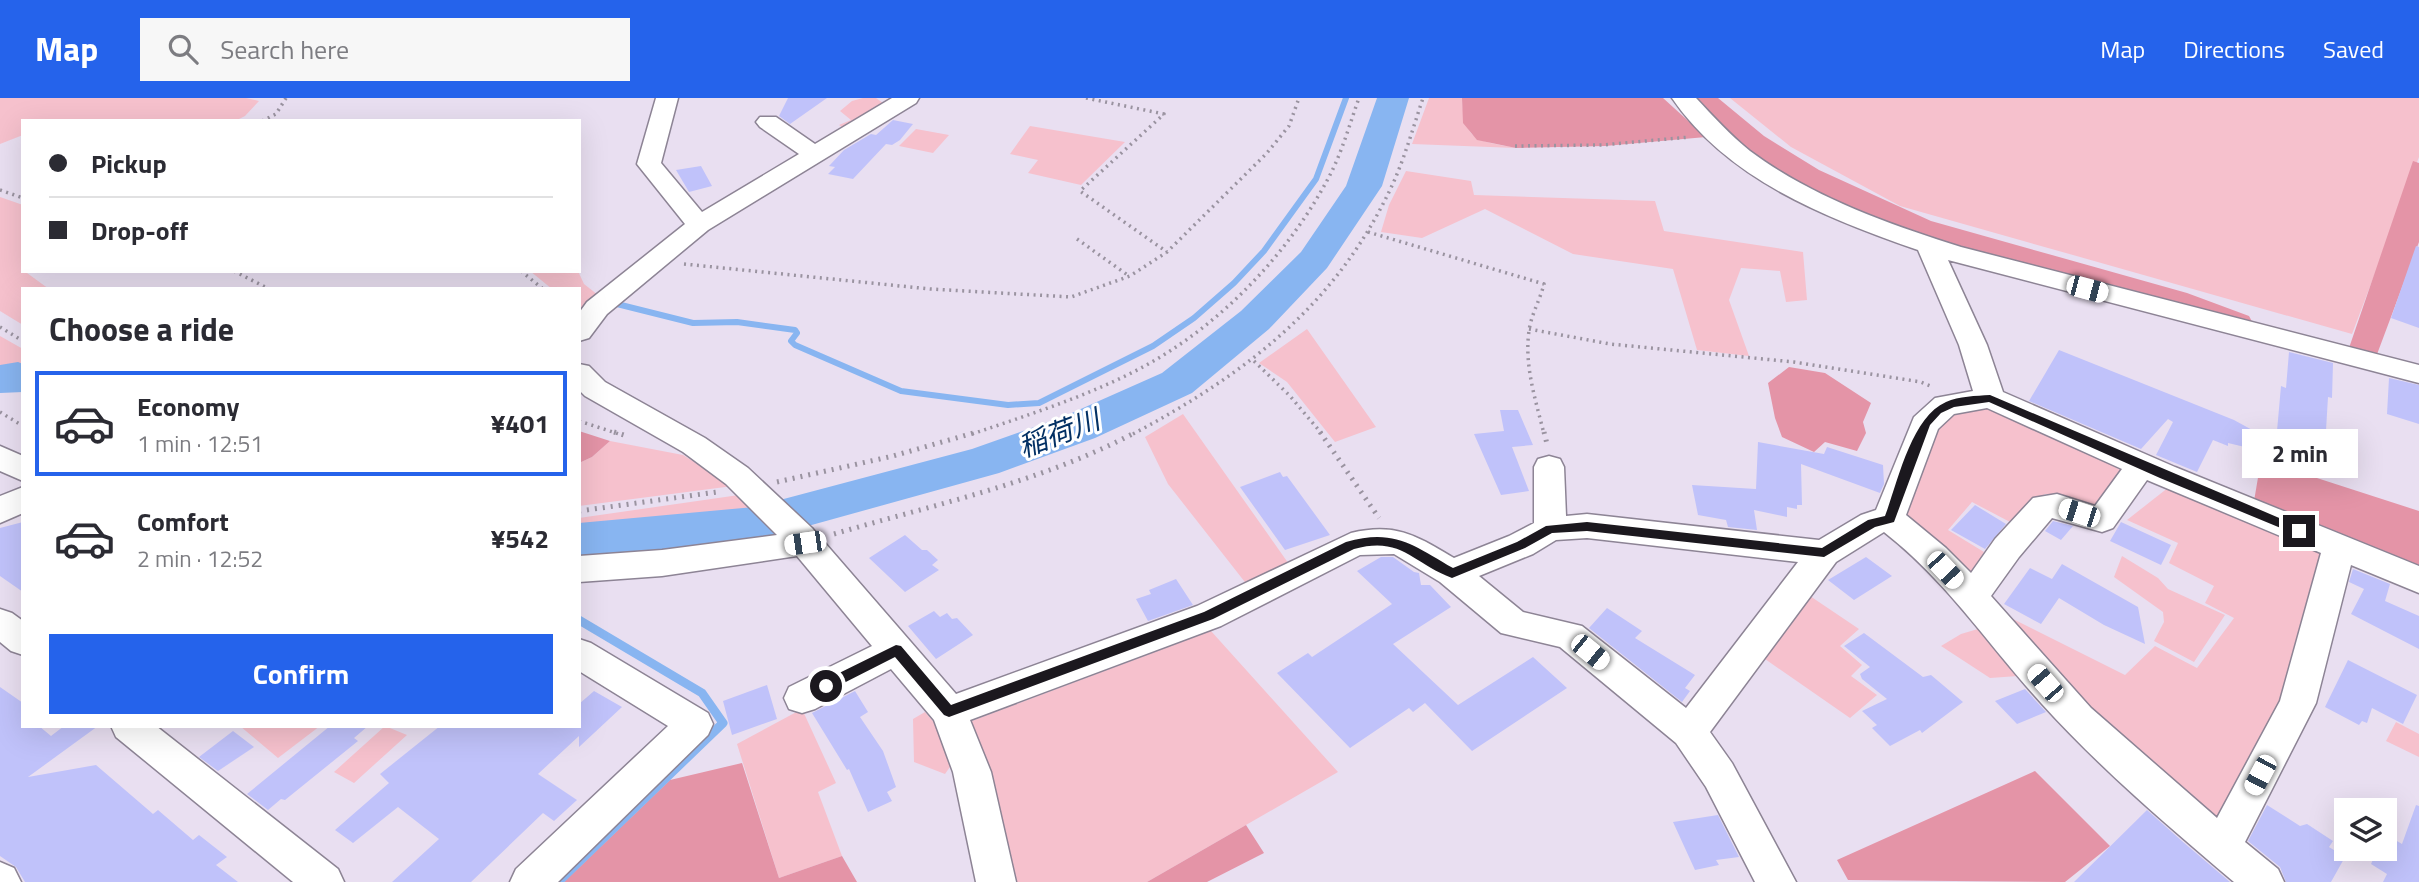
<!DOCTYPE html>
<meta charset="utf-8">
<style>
:root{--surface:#fff;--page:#f7f7f7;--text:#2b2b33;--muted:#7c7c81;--line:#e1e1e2;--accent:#2563eb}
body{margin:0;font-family:"Titillium Web","Noto Sans JP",sans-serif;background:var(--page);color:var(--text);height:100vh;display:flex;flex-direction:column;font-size:26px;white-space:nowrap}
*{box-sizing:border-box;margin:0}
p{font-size:23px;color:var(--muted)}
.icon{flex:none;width:38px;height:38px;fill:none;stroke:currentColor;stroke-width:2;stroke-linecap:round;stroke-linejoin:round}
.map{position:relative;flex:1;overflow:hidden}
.details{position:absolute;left:21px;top:189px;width:560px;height:441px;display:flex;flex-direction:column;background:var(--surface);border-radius:0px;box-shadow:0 7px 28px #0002}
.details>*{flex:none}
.top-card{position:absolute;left:21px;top:21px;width:560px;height:154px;border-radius:0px;box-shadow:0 7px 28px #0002;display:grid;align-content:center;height:154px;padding:0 28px;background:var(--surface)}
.buttons{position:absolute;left:2334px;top:700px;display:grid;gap:14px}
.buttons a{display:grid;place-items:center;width:63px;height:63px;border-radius:0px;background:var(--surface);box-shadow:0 7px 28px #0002;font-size:35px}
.end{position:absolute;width:32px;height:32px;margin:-16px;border:9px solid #1b181e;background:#fff;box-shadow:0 0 0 4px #fff}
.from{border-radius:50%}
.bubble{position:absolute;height:49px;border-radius:0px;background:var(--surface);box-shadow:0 7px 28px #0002;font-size:23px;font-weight:700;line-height:49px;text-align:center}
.car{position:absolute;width:21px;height:42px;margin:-21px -10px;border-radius:9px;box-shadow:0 0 5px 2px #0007;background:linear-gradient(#fff 24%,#345 0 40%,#fff 0 76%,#345 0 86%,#fff 0)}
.top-card b{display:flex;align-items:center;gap:24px;height:66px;font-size:26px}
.top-card b+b{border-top:2px solid var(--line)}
.top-card i{width:18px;height:18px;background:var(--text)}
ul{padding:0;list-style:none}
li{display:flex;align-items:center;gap:21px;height:105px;margin:0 14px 10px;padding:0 14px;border:4px solid transparent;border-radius:0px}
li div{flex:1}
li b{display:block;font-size:26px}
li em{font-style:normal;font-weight:700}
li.on{border-color:var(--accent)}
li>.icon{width:63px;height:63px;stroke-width:1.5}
h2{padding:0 28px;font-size:32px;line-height:84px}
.action{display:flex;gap:14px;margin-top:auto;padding:14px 28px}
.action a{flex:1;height:80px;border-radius:0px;background:var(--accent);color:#fff;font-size:28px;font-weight:700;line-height:80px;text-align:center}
header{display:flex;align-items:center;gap:42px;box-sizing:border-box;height:98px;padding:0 35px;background:var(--accent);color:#fff}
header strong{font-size:33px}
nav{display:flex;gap:38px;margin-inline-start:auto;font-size:24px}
.search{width:490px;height:63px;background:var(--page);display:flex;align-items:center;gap:18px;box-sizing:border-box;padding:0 24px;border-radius:0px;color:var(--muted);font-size:26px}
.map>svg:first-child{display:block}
.green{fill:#f6c1cd}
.forest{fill:#e494a7}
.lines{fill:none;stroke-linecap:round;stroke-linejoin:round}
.stream-far1{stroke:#88b5f1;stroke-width:6}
.stream{stroke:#88b5f1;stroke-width:9}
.river{fill:#88b5f1;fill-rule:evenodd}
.building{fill:#c0c2fa}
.minor-casing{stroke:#8d8495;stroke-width:3}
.path-far1{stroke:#9a93a0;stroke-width:3.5;stroke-dasharray:2 4.5;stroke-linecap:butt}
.path{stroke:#9a93a0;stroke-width:5;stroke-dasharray:2 6;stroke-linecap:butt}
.minor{fill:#fff;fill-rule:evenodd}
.route{fill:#1b181e}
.labels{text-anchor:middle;stroke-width:6;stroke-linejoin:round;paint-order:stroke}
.water-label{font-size:28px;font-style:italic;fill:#023064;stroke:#fff}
</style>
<header>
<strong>Map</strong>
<div class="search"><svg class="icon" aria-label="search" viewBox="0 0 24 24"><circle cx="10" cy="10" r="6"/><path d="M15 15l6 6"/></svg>Search here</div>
<nav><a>Map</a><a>Directions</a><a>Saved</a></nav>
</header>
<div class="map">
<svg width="2419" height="784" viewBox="0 0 2419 784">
<rect width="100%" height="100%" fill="#e9dff1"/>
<path class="green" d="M0 0H246L259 3 245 18 235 23H23V37L0 46Z
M863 0H876L887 8 846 32 839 27 851 22 840 13 852 3Z
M1429 0H1462C1464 45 1478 42 1516 50L1412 46Z
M1730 0H2419V59L2352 236 1900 108 1791 49Z
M1030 28 1125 44 1081 87 1028 75 1038 62 1010 56Z
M916 31 949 37 933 55 899 48Z
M1406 73 1471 83 1474 97 1655 103 1664 133 1803 154 1807 202 1786 204 1780 173 1741 170 1729 202 1749 258 1697 252 1673 171 1573 156 1485 111 1422 140 1381 134 1389 107Z
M0 99 23 107V173H30L27 175 49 191H23V227L0 213Z
M530 173H578L584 186 598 197 582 214 579 211V191H552Z
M1307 231 1376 329 1335 344 1287 284 1259 265Z
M0 238 23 251V269L0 273Z
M1990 307 2117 362V370L2127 376 2096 416 2052 396H2045L2010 424 1972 404 1948 432 1984 454 1968 484 1900 421 1929 340 1957 312Z
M1183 316 1291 469 1248 488 1168 386 1145 339Z
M610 343 683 357 733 388 579 408V365L592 359Z
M2169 389 2327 457 2288 601 2217 731 2083 606 1995 512 2125 577 2155 548 2197 570 2234 520 2205 505 2214 488 2169 465 2178 445 2127 422Z
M739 397 759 420 753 423 579 435V420Z
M2122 458 2158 480 2168 491 2225 517 2194 564 2154 543 2164 524 2163 514 2114 479Z
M1810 498 1859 531 1840 548 1862 567 1851 578 1877 597 1850 620 1765 561Z
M1988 528 2032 577 1990 580 1941 548 1961 536Z
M1211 533 1338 674 1147 784H1016L995 698 969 624Z
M802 611 836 685 818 694 842 758 779 780 737 646Z
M925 614 938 629 952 666 945 676 914 664 913 621Z
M2396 624 2419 636V659L2386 643Z
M240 628H320L278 660Z
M385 628 407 637 354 685 334 674Z"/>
<path class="forest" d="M1462 0H1663L1706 39 1605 48 1516 50 1477 42 1463 25Z
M1692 0H1718L1764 38 1819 72 1931 123 2187 195 2249 218 2255 229 1927 142 1802 89 1750 57Z
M2413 63 2419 65V144L2376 259 2349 250Z
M1789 269 1825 275 1871 305 1863 324 1866 335 1857 353 1825 344 1814 354 1782 339 1775 320 1768 285Z
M579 333 610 343 592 359 579 365Z
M2261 362 2419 413V476L2253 409Z
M742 665 779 780 842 758 857 784H564L670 682Z
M2035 673 2110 748 2065 784 1848 782 1837 762Z
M1246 727 1264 755 1207 784H1147Z"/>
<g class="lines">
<path class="stream-far1" d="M617 206 693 225 737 224 795 232 797 235 791 243 795 247 901 293 1008 307 1039 305 1153 248 1194 220 1234 185 1264 153 1316 81 1346 0"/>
<path class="stream" d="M558 784 723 625 702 595 579 522"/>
<path class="river" d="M1377 0H1409L1382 88 1327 170 1269 231 1192 295 1095 340 999 375 754 443 579 461V425L754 409 972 351 1065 318 1162 275 1241 213 1301 154 1346 88Z
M18 264 23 266V294L0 295V267Z"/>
</g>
<path class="building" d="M788 0H827L790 26 779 18Z
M893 22 913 26 900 42 892 47 886 46 853 81 828 76 835 69 829 68 844 52 871 36 876 37Z
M701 68 712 88 689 94 676 72Z
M2416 148 2419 149V230L2391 220Z
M2059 252 2234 322 2254 333 2249 350 2228 345V348L2213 342 2197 374 2156 357 2173 324 2168 321 2141 351 2029 303Z
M2289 254 2333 265 2332 300 2328 299 2325 349 2277 333 2281 288 2286 290Z
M2389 280 2419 287V326L2387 316Z
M1500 312H1518L1533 347 1512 349 1529 393 1501 397 1474 336 1504 333Z
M1758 344 1824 356 1827 349 1883 367 1884 386 1880 395 1801 366 1802 407H1797V411L1787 409V419L1754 412 1757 432 1728 429 1726 422 1698 417 1692 387 1756 391Z
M1280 374 1283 379 1287 378 1330 437 1285 452 1240 389Z
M1975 407 2006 426 1985 451 1951 432Z
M2053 423 2073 428 2061 442 2045 433Z
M23 424V494L0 478V430Z
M2121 424 2171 447 2161 467 2110 443Z
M905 437 922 452H927L938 462 932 467 939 472 905 494 869 460Z
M1381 459H1393L1414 474 1419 475 1421 487H1430L1451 509 1393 546 1458 607 1533 559 1567 590 1472 653 1425 605 1413 614 1409 610 1350 650 1277 575 1308 555 1312 559 1392 506 1357 473Z
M1866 459 1892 478 1854 502 1828 482Z
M2062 466 2138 509 2145 546 2104 527 2059 500 2041 526 2004 506 2030 470 2052 481Z
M2353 471 2390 486 2385 503 2419 518V551L2351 516 2364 491 2349 484Z
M1176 481 1193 507 1148 523 1136 501 1151 496 1149 492Z
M1607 510 1642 533 1635 540 1695 577 1685 590 1690 593 1682 604 1589 530Z
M934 513 940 519 947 515 952 521 957 520 973 537 936 561 908 528Z
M1864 535 1923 579 1931 577 1963 604 1922 635 1920 632 1890 648 1872 630 1877 627 1862 613 1887 601 1862 581 1860 576 1870 569 1844 548Z
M2348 562 2417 597 2403 626 2372 610 2367 625 2362 623 2359 627 2325 609Z
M767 587 777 621 732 637 723 603Z
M0 589 23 605V628H39L51 638 64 628H98L28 679 96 667 153 716 158 712 193 742 199 737 227 759 216 767 238 784H25L16 769 0 758Z
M2025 591 2046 614 2017 626 1995 603Z
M594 593 622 609 579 649V638L538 676 577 702 554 723 543 715 471 784H392L439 741 398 709 353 745 335 732 389 685 380 676 440 628H579V606Z
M855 593 868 614 860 619 883 653 896 689 887 694 892 703 868 714 849 671 847 672 812 615Z
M330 628H368L354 640 358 643 285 702 281 701 268 712 247 696Z
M233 633 254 649 218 673 199 659Z
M2267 707 2300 728 2307 726 2333 743 2329 749 2345 759 2331 784H2286L2280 769 2248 743Z
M2416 707 2419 708V784H2383L2387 776 2371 766 2378 751H2385V736L2402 746Z
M2147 712 2183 744 2230 784H2074Z
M1718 717 1739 759 1716 762 1719 767 1695 772 1673 724Z"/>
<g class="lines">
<g class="minor-casing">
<path id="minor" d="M656 0H678L661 65 702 114 799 56 760 29 756 24 760 19H776L815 46 892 0H919L916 5 708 132 607 216 589 240 579 243V215L587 204 685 126 637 66Z
M1672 0H1696C1713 18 1730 37 1750 53 1812 99 1888 126 1961 149L2419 267V285L1948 162 1987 247 2003 294 2175 369 2419 468V495L2351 467 2316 605 2245 744 2278 771 2284 784H2234C2168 728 2101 671 2042 606 1989 548 1947 483 1884 434L1836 464 1710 634 1732 665 1796 784H1755L1706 689 1676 645 1560 549 1501 535 1440 484 1394 456 1360 457 1221 528 970 622 991 674 1016 784H976L953 674 934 622 891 571 815 611 802 615 789 611 784 600 789 589 872 548 797 458 662 478 579 484V458L662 452 777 437 726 386 683 354 585 298 579 292V266L589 268 605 284 705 340 748 370 812 430 956 596 1197 508 1351 435C1396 424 1417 438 1454 460L1509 438 1534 425V369L1538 361 1549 358 1560 361 1564 369 1566 418 1587 416 1819 442 1861 417 1876 412 1914 319 1935 300 1973 293 1959 247 1918 152C1828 121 1728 82 1672 0ZM1987 310 2122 371 2095 408 2057 396 2033 400 1995 441 1971 475 1946 450 1906 417 1938 331 1954 316ZM2147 382 2321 455 2280 603 2217 720 2091 610 1991 498 2019 459 2052 420 2102 434 2113 430ZM1587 440 1798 464 1686 610 1582 528 1523 514 1479 478 1533 456 1556 442Z
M0 348 23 358V383L0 373Z
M23 389V415L0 425V398Z
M0 511 12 515 23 523V557L11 553 0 544Z
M579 541 591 545 708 615 713 626 708 637 558 784H510L516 771 668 628 579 573Z
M111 628H156L338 771 344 784H293L116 639Z
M0 764 14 770 21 784H0Z"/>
</g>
<path class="path-far1" d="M1086 0 1164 16 1080 93 1167 154
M262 23 276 16 286 0
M1515 48 1602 47 1690 39
M0 92 23 100
M1368 134 1544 186C1540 202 1531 217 1529 233 1524 268 1536 303 1544 336
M1077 141 1129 178
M684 166 930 191 1071 199 1130 178 1167 154 1266 56 1289 28 1299 0
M234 173 269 191
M521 173 543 191
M0 229 23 243
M1529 231 1610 246 1794 264 1921 284 1933 289
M1254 263 1290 298 1322 336
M0 314 23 328
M579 323 619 336
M972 336C1028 317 1088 298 1141 270 1220 228 1290 155 1331 75 1343 51 1350 25 1359 0
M1133 336C1249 274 1340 204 1395 81 1406 55 1414 27 1423 0"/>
<path class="path" d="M614 334 627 338
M1320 334 1379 420
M1544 334 1547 346
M777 384 893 358 977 334
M579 413 717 394
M834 436C936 406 1042 384 1136 334"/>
<use href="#minor" class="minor"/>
</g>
<path class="route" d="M1990 297 2303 430 2305 433 2299 437 2295 436 2160 380 1989 304 1954 309 1941 315 1930 327 1894 424 1875 429 1824 459 1587 433 1552 435 1525 450 1452 480C1412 465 1402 438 1354 451L1213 521 949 619 944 617 895 559 830 592H821L819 588 821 584 896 547 901 548 951 607 1204 514 1346 444C1394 430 1413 447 1453 470L1517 444 1546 428 1587 424 1822 450 1868 422 1885 418C1898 384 1911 319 1946 304 1959 298 1976 298 1990 297Z"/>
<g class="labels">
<g class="water-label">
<text transform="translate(1059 335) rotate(-21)" y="10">稲荷川</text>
</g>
</g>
</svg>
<div class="buttons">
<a><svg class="icon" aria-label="layers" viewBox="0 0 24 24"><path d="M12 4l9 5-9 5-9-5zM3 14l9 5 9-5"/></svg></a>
</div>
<i class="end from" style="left:826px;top:588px"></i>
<i class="end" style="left:2299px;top:433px"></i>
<div class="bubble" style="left:2242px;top:331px;width:116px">2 min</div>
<i class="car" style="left:2087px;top:191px;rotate:105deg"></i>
<i class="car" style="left:2079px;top:415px;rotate:288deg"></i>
<i class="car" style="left:805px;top:445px;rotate:262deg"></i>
<i class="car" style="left:1945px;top:472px;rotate:137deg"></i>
<i class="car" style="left:1590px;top:554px;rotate:129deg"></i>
<i class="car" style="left:2045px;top:585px;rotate:319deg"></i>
<i class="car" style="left:2260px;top:677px;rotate:208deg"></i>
<div class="top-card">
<b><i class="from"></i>Pickup</b>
<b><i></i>Drop-off</b>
</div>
<section class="details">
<h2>Choose a ride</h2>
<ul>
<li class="on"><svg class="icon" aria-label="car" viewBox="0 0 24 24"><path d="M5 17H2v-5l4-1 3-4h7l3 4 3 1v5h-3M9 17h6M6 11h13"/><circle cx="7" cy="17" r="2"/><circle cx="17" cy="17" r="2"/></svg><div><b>Economy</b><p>1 min · 12:51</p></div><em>¥401</em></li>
<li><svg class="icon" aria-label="car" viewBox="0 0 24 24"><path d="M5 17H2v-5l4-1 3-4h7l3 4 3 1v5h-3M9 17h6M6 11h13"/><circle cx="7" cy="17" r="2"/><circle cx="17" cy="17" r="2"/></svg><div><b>Comfort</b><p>2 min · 12:52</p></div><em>¥542</em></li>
</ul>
<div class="action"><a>Confirm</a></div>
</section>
</div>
